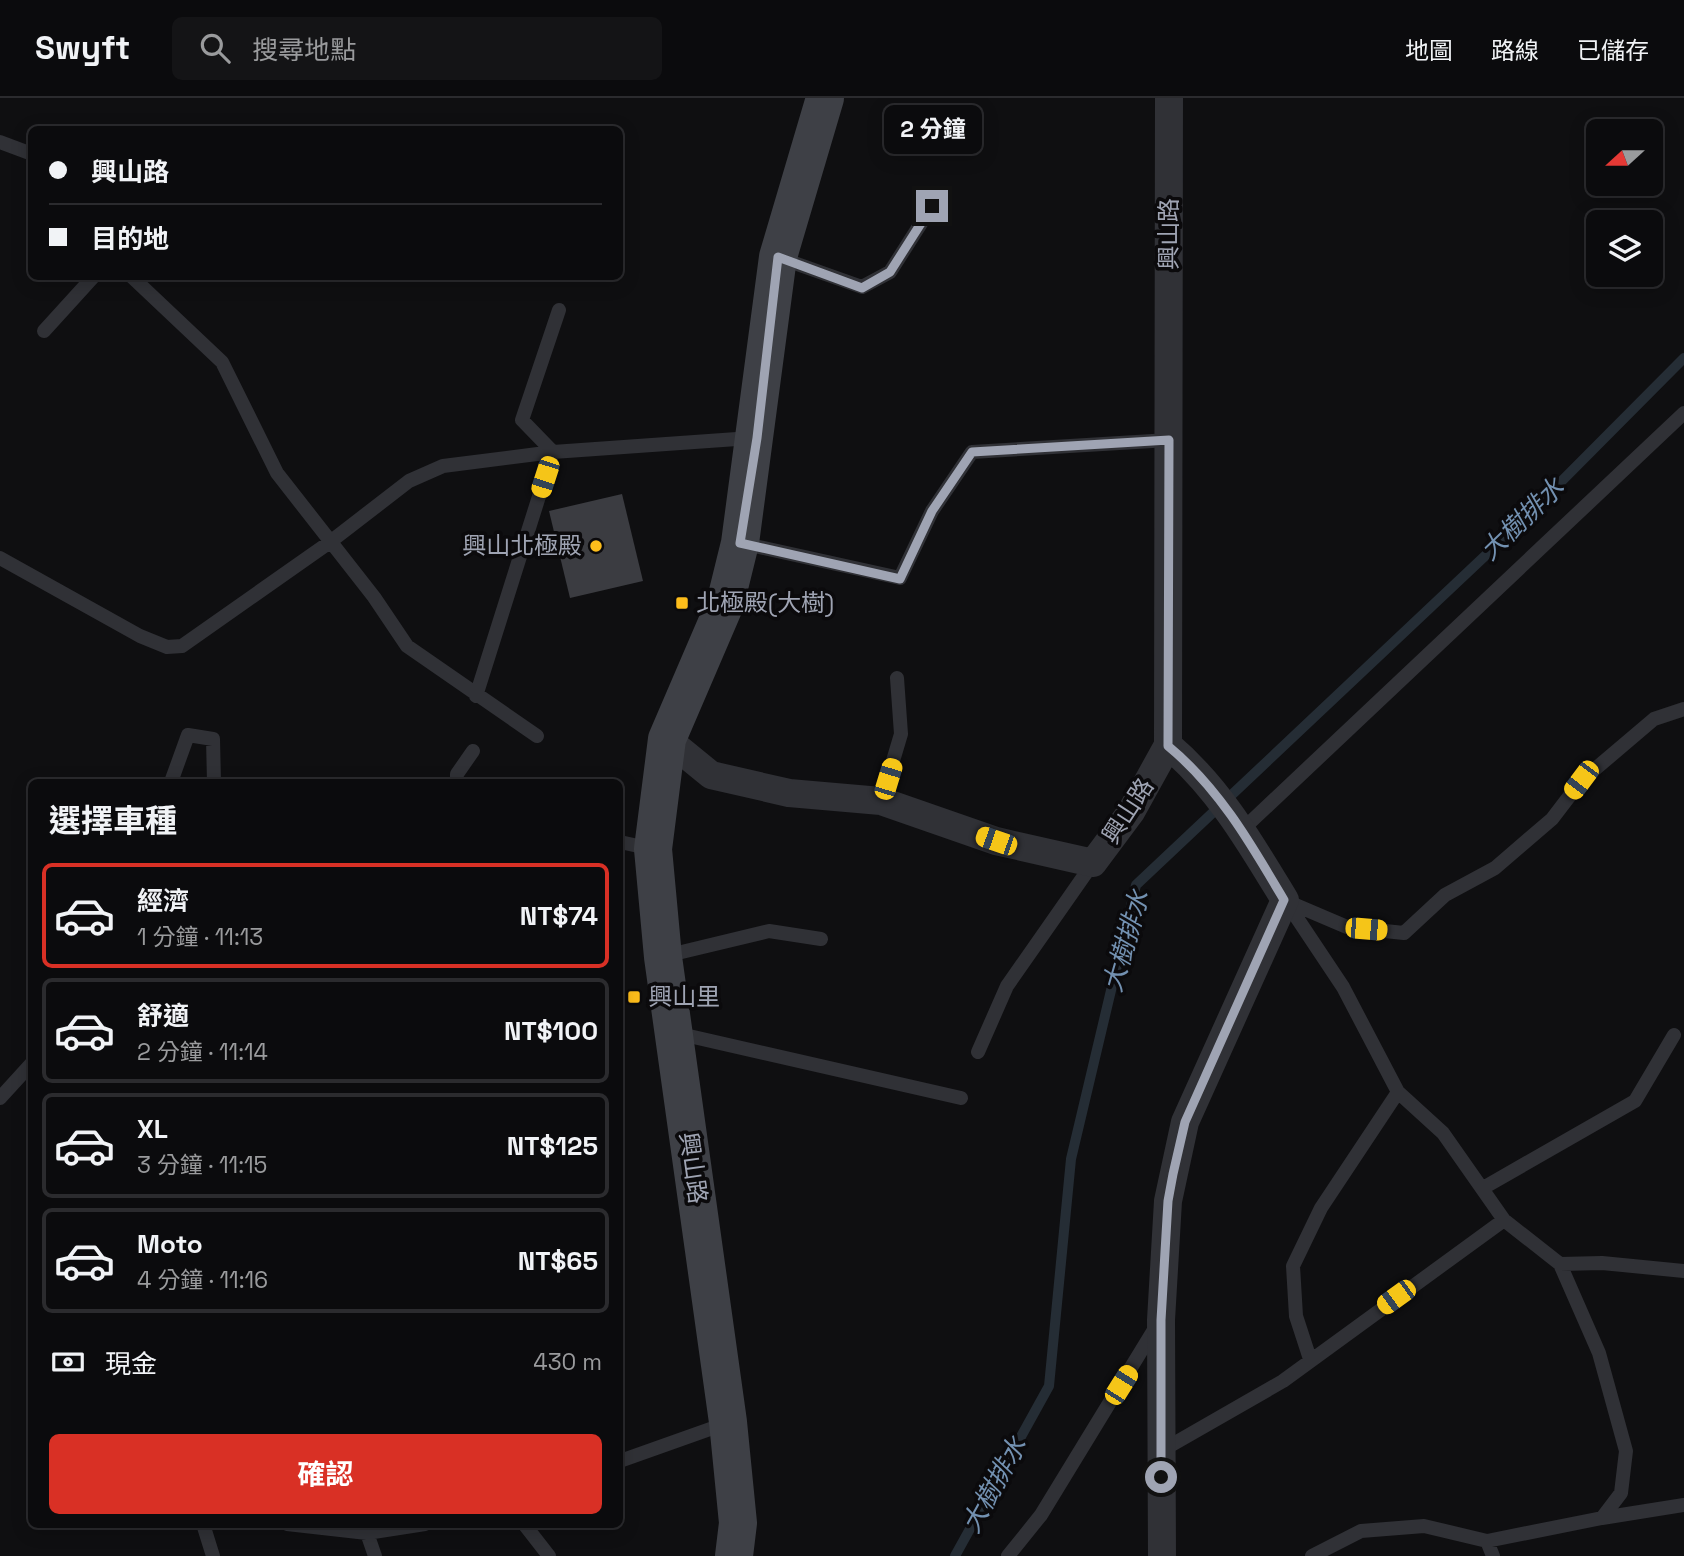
<!DOCTYPE html>
<html lang="zh-TW">
<meta charset="utf-8">
<style>
:root{--surface:#0b0b0d;--page:#141416;--text:#f1f3f6;--muted:#9a9b9d;--line:#2b2b2e;--accent:#d93025}
body{margin:0;font-family:"Space Grotesk","Noto Sans TC",sans-serif;background:var(--page);color:var(--text);height:100vh;display:flex;flex-direction:column;font-size:26px;white-space:nowrap}
*{box-sizing:border-box;margin:0}
p{font-size:23px;color:var(--muted)}
.icon{flex:none;width:38px;height:38px;fill:none;stroke:currentColor;stroke-width:2;stroke-linecap:round;stroke-linejoin:round}
.map{position:relative;flex:1;overflow:hidden}
.panel{position:absolute;left:28px;top:681px;width:595px;height:749px;display:flex;flex-direction:column;background:var(--surface);border-radius:10px;box-shadow:0 4px 18px #0003,0 0 0 2px var(--line)}
.panel>*{flex:none}
.hud{position:absolute;left:28px;top:28px;width:595px;height:154px;border-radius:10px;box-shadow:0 4px 18px #0003,0 0 0 2px var(--line);display:grid;align-content:center;height:154px;padding:0 21px;background:var(--surface)}
.needle{width:46px;rotate:249deg}
.controls{position:absolute;left:1586px;top:21px;display:grid;gap:14px}
.controls a{display:grid;place-items:center;width:77px;height:77px;border-radius:10px;background:var(--surface);box-shadow:0 4px 18px #0003,0 0 0 2px var(--line);font-size:35px}
.end{position:absolute;width:32px;height:32px;margin:-16px;border:9px solid #9fa4b3;background:#111;box-shadow:0 0 0 4px #111}
.from{border-radius:50%}
.bubble{position:absolute;height:49px;border-radius:10px;background:var(--surface);box-shadow:0 4px 18px #0003,0 0 0 2px var(--line);font-size:23px;font-weight:700;line-height:49px;text-align:center}
.car{position:absolute;width:21px;height:42px;margin:-21px -10px;border-radius:9px;box-shadow:0 0 5px 2px #0007;background:linear-gradient(#f5c518 24%,#345 0 40%,#f5c518 0 76%,#345 0 86%,#f5c518 0)}
.hud b{display:flex;align-items:center;gap:24px;height:66px;font-size:26px}
.hud b+b{border-top:2px solid var(--line)}
.hud i{width:18px;height:18px;background:var(--text)}
ul{padding:0;list-style:none}
li{display:flex;align-items:center;gap:21px;height:105px;margin:0 14px 10px;padding:0 7px;border:4px solid var(--line);border-radius:10px}
li div{flex:1}
li b{display:block;font-size:26px}
li em{font-style:normal;font-weight:700}
li.current{border-color:var(--accent)}
li>.icon{width:63px;height:63px;stroke-width:1.5}
h2{padding:0 21px;font-size:32px;line-height:84px}
.pay{display:flex;align-items:center;gap:18px;height:77px;padding:0 21px;font-size:26px}
.pay p{margin-inline-start:auto}
.button{display:flex;gap:14px;margin-top:auto;padding:14px 21px}
.button a{flex:1;height:80px;border-radius:10px;background:var(--accent);color:#fff;font-size:28px;font-weight:700;line-height:80px;text-align:center}
header{display:flex;align-items:center;gap:42px;box-sizing:border-box;height:98px;padding:0 35px;background:var(--surface);border-bottom:2px solid var(--line)}
header strong{font-size:33px}
nav{display:flex;gap:38px;margin-inline-start:auto;font-size:24px}
.search{width:490px;height:63px;background:var(--page);display:flex;align-items:center;gap:18px;box-sizing:border-box;padding:0 24px;border-radius:10px;color:var(--muted);font-size:26px}
.map>svg:first-child{display:block}
.lines{fill:none;stroke-linecap:round;stroke-linejoin:round}
.stream{stroke:#252d35;stroke-width:10}
.building{fill:#3b3c41}
.service{stroke:#303136;stroke-width:14}
.minor{stroke:#303136;stroke-width:28}
.secondary{stroke:#3e4046;stroke-width:38}
.route{stroke:#9fa4b3;stroke-width:9}
.poi-dot{fill:#fdbd1b;stroke:#0b0a0c;stroke-width:2.5}
.labels{text-anchor:middle;stroke-width:7;stroke-linejoin:round;paint-order:stroke}
.street-label{font-size:24px;fill:#9fa4b3;stroke:#0b0a0c}
.poi-label{font-size:24px;fill:#9fa4b3;stroke:#0b0a0c;text-anchor:start}
.water-label{font-size:26px;font-style:italic;fill:#7391b1;stroke:#0b0a0c}
</style>
<header>
<strong>Swyft</strong>
<div class="search"><svg class="icon" aria-label="search" viewBox="0 0 24 24"><circle cx="10" cy="10" r="6"/><path d="M15 15l6 6"/></svg>搜尋地點</div>
<nav><a>地圖</a><a>路線</a><a>已儲存</a></nav>
</header>
<div class="map">
<svg width="1684" height="1458" viewBox="0 0 1684 1458">
<rect width="100%" height="100%" fill="#0f0f11"/>
<g class="lines">
<path class="stream" d="M955 1458 1049 1288 1071 1061 1136 787 1521 424 1684 260"/>
</g>
<path class="building" d="M622 396 643 483 570 500 549 413Z"/>
<g class="lines">
<path class="service" d="M0 44 32 56
M780 160 862 189 890 174 932 108
M131 178 222 264 277 375 374 499 407 548 537 638
M44 233 94 178
M741 445 900 480 932 413 972 354 1169 342
M0 460 140 538 167 549 182 548 330 444 409 383 443 368 553 354 751 340
M476 598 553 354 522 322 559 212
M171 684 188 637 213 641 214 684
M457 684V676L473 653
M881 703 901 636 897 580
M1242 732 1684 315
M620 744 652 751
M1285 802 1343 889 1398 994 1443 1035 1504 1122 1560 1166 1599 1255 1626 1353 1621 1395 1602 1420 1487 1443 1493 1458
M1286 803 1347 829 1404 835 1445 797 1495 770 1552 721 1581 683 1654 621 1684 611
M665 858 769 833 821 841
M676 935 961 1000
M978 954 1007 888 1093 765
M0 1000 32 965
M1483 1090 1635 1003 1674 937
M1560 1166 1602 1165 1684 1173
M1310 1261 1296 1218 1293 1168 1321 1110 1398 994
M1161 1353 1283 1283 1504 1122
M620 1363 727 1325
M1602 1420 1684 1407
M203 1426 213 1458
M287 1426 367 1435 425 1426
M524 1426 549 1458
M367 1435 375 1458
M1008 1458 1041 1417 1157 1227
M1312 1458 1361 1433 1424 1428 1487 1443"/>
<path class="minor" d="M667 641 711 677 789 695 881 703 996 743 1093 765 1131 714 1168 647 1169 0
M1162 1458 1161 1222 1168 1103 1185 1024 1285 802C1251 746 1219 690 1168 647"/>
<path class="secondary" d="M734 1458 738 1425 728 1324 663 859 653 751 667 641 725 506 740 445 778 159 825 0"/>
</g>
<g class="lines">
<path class="route" d="M932 108 890 174 862 190 778 159 757 340 740 445 900 481 932 413 972 354 1169 342 1168 648C1219 690 1251 746 1284 802L1185 1024 1173 1076 1168 1103 1161 1222V1379"/>
</g>
<g class="poi-dot">
<circle cx="596" cy="448" r="7"/>
<rect x="675" y="498" width="14" height="14" rx="3.5"/>
<rect x="627" y="892" width="14" height="14" rx="3.5"/>
</g>
<g class="labels">
<g class="street-label">
<text transform="translate(1169 136) rotate(-90)" y="8">興山路</text>
<text transform="translate(1128 713) rotate(-57)" y="8">興山路</text>
<text transform="translate(693 1070) rotate(82)" y="8">興山路</text>
</g>
<g class="poi-label">
<text x="582" y="456" text-anchor="end">興山北極殿</text>
<text x="696" y="513">北極殿(大樹)</text>
<text x="648" y="907">興山里</text>
</g>
<g class="water-label">
<text transform="translate(1522 421) rotate(-44)" y="9">大樹排水</text>
<text transform="translate(1126 843) rotate(-74)" y="9">大樹排水</text>
<text transform="translate(994 1387) rotate(-61)" y="9">大樹排水</text>
</g>
</g>
</svg>
<div class="controls">
<a><svg class="needle" viewBox="-14 -14 28 28"><path d="M0-13l5 13h-10z" fill="#e53935"/><path d="M0 13l5-13h-10z" fill="#9a9b9d"/></svg></a>
<a><svg class="icon" aria-label="layers" viewBox="0 0 24 24"><path d="M12 4l9 5-9 5-9-5zM3 14l9 5 9-5"/></svg></a>
</div>
<i class="end from" style="left:1161px;top:1379px"></i>
<i class="end" style="left:932px;top:108px"></i>
<div class="bubble" style="left:884px;top:7px;width:98px">2 分鐘</div>
<i class="car" style="left:545px;top:379px;rotate:198deg"></i>
<i class="car" style="left:888px;top:681px;rotate:17deg"></i>
<i class="car" style="left:1581px;top:682px;rotate:217deg"></i>
<i class="car" style="left:996px;top:743px;rotate:289deg"></i>
<i class="car" style="left:1366px;top:831px;rotate:95deg"></i>
<i class="car" style="left:1396px;top:1199px;rotate:234deg"></i>
<i class="car" style="left:1121px;top:1287px;rotate:32deg"></i>
<div class="hud">
<b><i class="from"></i>興山路</b>
<b><i></i>目的地</b>
</div>
<section class="panel">
<h2>選擇車種</h2>
<ul>
<li class="current"><svg class="icon" aria-label="car" viewBox="0 0 24 24"><path d="M5 17H2v-5l4-1 3-4h7l3 4 3 1v5h-3M9 17h6M6 11h13"/><circle cx="7" cy="17" r="2"/><circle cx="17" cy="17" r="2"/></svg><div><b>經濟</b><p>1 分鐘 · 11:13</p></div><em>NT$74</em></li>
<li><svg class="icon" aria-label="car" viewBox="0 0 24 24"><path d="M5 17H2v-5l4-1 3-4h7l3 4 3 1v5h-3M9 17h6M6 11h13"/><circle cx="7" cy="17" r="2"/><circle cx="17" cy="17" r="2"/></svg><div><b>舒適</b><p>2 分鐘 · 11:14</p></div><em>NT$100</em></li>
<li><svg class="icon" aria-label="car" viewBox="0 0 24 24"><path d="M5 17H2v-5l4-1 3-4h7l3 4 3 1v5h-3M9 17h6M6 11h13"/><circle cx="7" cy="17" r="2"/><circle cx="17" cy="17" r="2"/></svg><div><b>XL</b><p>3 分鐘 · 11:15</p></div><em>NT$125</em></li>
<li><svg class="icon" aria-label="car" viewBox="0 0 24 24"><path d="M5 17H2v-5l4-1 3-4h7l3 4 3 1v5h-3M9 17h6M6 11h13"/><circle cx="7" cy="17" r="2"/><circle cx="17" cy="17" r="2"/></svg><div><b>Moto</b><p>4 分鐘 · 11:16</p></div><em>NT$65</em></li>
</ul>
<div class="pay"><svg class="icon" aria-label="cash" viewBox="0 0 24 24"><path d="M3 7h18v10H3z"/><circle cx="12" cy="12" r="2"/></svg>現金<p>430 m</p></div>
<div class="button"><a>確認</a></div>
</section>
</div>
